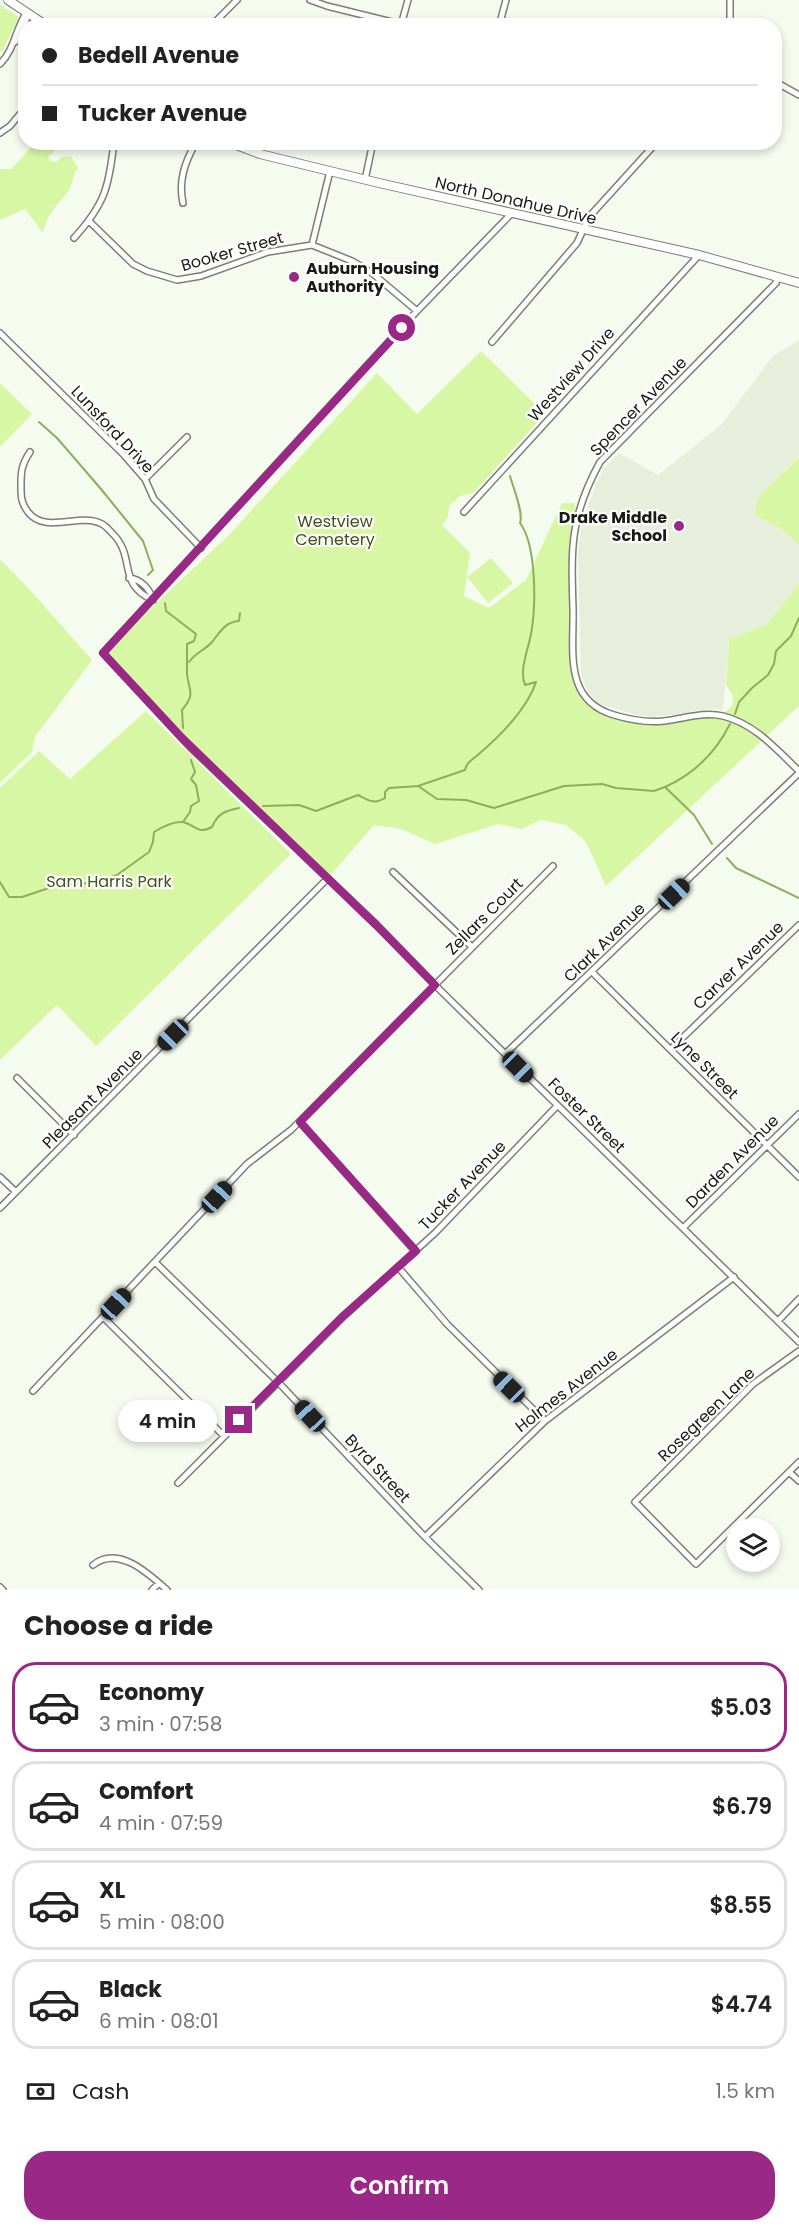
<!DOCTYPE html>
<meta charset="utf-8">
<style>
:root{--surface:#fff;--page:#f2f2f2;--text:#222;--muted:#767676;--line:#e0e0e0;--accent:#992886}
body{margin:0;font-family:Poppins,sans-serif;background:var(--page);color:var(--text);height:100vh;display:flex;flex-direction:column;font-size:22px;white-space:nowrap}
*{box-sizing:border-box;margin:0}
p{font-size:20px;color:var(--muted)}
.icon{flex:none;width:33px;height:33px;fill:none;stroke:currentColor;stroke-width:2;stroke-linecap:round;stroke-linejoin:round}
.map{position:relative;height:1590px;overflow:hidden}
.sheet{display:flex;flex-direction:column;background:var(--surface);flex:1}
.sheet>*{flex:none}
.hud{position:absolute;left:18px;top:18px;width:764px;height:132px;border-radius:24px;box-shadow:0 3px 9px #0003;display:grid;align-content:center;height:132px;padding:0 24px;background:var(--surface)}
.buttons{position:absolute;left:726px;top:1518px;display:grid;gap:12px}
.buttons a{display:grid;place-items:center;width:54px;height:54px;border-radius:50%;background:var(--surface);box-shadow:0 3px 9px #0003;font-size:30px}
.end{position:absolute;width:27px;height:27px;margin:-14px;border:8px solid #992886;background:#fff;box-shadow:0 0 0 3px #fff}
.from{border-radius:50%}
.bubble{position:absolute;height:42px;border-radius:21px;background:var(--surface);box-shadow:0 3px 9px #0003;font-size:20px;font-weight:600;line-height:42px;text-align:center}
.car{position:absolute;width:18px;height:36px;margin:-18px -9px;border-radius:8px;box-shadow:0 0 4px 2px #0007;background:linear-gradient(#222 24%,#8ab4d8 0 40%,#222 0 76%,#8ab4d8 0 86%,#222 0)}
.hud b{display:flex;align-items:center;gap:21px;height:57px;font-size:22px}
.hud b+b{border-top:2px solid var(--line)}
.hud i{width:15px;height:15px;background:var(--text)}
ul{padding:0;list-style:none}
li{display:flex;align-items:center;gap:18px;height:90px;margin:0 12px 9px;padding:0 12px;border:3px solid var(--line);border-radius:24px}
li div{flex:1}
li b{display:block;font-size:22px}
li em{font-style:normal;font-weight:600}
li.selected{border-color:var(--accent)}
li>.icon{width:54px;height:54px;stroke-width:1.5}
h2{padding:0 24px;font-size:27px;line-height:72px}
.pay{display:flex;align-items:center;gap:15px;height:66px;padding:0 24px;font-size:22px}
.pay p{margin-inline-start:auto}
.cta{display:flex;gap:12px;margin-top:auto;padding:12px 24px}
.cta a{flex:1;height:69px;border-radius:24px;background:var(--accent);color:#fff;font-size:24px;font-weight:600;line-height:69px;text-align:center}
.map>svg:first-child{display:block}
.built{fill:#e7efdc}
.green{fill:#d7f7a5}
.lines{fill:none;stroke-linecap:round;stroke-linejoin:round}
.stream{stroke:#8fae5b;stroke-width:2}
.street-casing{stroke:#7b7f75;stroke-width:8}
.secondary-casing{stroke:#7b7f75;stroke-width:10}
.street{stroke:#fff;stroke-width:5}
.secondary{stroke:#fff;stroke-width:8}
.route{stroke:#992886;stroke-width:8}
.poi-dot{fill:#992886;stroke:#fff;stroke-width:2}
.labels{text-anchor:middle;stroke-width:4.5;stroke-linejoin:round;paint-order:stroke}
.street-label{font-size:16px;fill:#181a16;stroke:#fff}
.poi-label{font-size:16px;font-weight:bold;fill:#181a16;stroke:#fff;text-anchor:start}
.park-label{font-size:16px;fill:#405318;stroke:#fff}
</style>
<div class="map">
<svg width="799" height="1590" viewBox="0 0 799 1590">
<rect width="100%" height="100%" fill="#f6fbef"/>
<path class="built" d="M799 340V456L759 495 754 515 782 529 799 545V584L766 625 729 639 723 710 713 709 654 717 637 715 596 703 586 688 581 675 578 550 582 524 596 484 604 468 619 453 658 475 721 425 773 356Z"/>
<path class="green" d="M0 5 19 17 2 52 0 51Z
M36 142 58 143 54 152 48 156 50 161 56 162 62 157 71 156 78 168C72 175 73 184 69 190 56 208 49 210 43 233L25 209 0 220V169H11Z
M481 351 545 414 473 493 460 496 449 506 448 517 442 525 470 553 464 596 489 608 526 580 562 503H575L574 668 580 691 595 708 649 722 721 715 732 706 733 696 726 685 729 639 766 625 799 584V706L606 886 586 842 566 825 541 820 522 829 498 824 435 844 401 829 374 825 328 878 191 748 103 653 228 536 377 373 417 414Z
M0 383 32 414 0 447Z
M799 457V545L782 529 754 515 759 495Z
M491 558 513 583 488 603 467 577Z
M0 559 30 590 92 660 35 737 32 752 0 783Z
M146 711 291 854 96 1046 57 1005 0 1060V788L39 751 70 779Z"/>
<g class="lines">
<path class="stream" d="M39 422 57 438 101 489 143 541 153 570 148 575
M165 603 166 611 196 634 194 641 187 644C187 654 187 664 187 674 189 692 196 693 182 710L183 728
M189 662C195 653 205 650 212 642 220 632 225 622 239 621L240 613
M735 714 739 702 752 688 768 675 774 664 776 651 791 636 799 618
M418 786 437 799 466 800 494 808 564 786 602 784 616 788 654 791 665 787 694 815 712 844
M665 787C694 774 716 752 730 724
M263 806 299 805 316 811 358 795C368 800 374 805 385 798V792L389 788 418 786 465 770C467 761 474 759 480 753 502 734 527 709 536 682L525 685C519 670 528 650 531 634 536 607 537 546 520 523 524 514 513 487 510 476
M183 822 190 812 191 806 199 801 196 785 191 779 195 772 191 760
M727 858 736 868 799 898
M0 882 9 897H22L52 887
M64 885 90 883 117 875 149 852 153 842 154 832C162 827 173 821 183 822 196 825 197 835 212 827 218 813 225 811 239 808"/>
<g class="street-casing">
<path id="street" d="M310 0 327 6 408 26
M730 0V17L732 26
M401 25 408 0
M211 26 237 0
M499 26 506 0
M15 42 26 21 27 14
M0 64C15 49 15 29 27 12
M774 81 799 95
M0 133 10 126 20 114
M365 180 373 142
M183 203C178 181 185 162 196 142
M512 213 417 311 103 653 191 748 377 925 440 990 799 1342
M90 222 133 264 147 271 177 280 201 276 268 252 312 245 352 261 372 273 417 311
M74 238C105 204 109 187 114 142
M312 245 330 171
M777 277 776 283 600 462C570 517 571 547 573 608 574 651 563 700 614 715 631 720 647 723 664 721 683 719 704 711 723 716 755 724 776 749 799 771
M0 333 124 455 145 479 154 499 201 548
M492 342 577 243 589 217 657 142
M30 452C20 467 21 474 21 491 21 500 23 505 28 512 46 535 79 512 102 524 106 526 109 530 112 533 137 557 116 584 153 600
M145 479 187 437
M464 512 699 255
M129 578C141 579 150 589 153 600
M393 872 472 947
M592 972 799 1177
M671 1049 799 925
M505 1054 799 773
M17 1078 74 1135
M300 1122 415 1251
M0 1177 16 1192
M0 1208 328 878
M684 1227 799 1114
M155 1262 277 1381 425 1537 479 1590
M398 1267 447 1324 545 1421
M104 1318 224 1436
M778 1321 799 1299
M799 1351 753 1384 635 1502 696 1564 799 1462
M33 1391 247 1164 291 1130 553 866
M789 1472 799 1481
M178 1483 343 1317 436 1232 557 1106
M425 1537 545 1421 734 1277
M93 1565C118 1545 148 1573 167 1590
M0 1587 3 1590
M152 1590 159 1583"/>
</g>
<g class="secondary-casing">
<path id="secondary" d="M8 0 47 26
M228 142 260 154 379 183 699 255 799 283"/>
</g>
<use href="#street" class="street"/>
<use href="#secondary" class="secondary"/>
</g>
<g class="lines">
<path class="route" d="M239 1420 342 1317 416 1251 300 1122 435 985 376 925 182 738 103 653 402 328"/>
</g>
<g class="poi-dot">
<circle cx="294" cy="277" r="6"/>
<circle cx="679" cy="526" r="6"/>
</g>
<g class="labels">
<g class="street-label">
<text transform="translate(516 200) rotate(13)" y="6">North Donahue Drive</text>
<text transform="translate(232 251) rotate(-16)" y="6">Booker Street</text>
<text transform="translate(571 374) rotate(-48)" y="6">Westview Drive</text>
<text transform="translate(638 406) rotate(-46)" y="6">Spencer Avenue</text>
<text transform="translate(113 429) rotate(47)" y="6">Lunsford Drive</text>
<text transform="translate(484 916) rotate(-45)" y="6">Zellars Court</text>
<text transform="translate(604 942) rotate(-44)" y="6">Clark Avenue</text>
<text transform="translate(738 965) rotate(-44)" y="6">Carver Avenue</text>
<text transform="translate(705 1065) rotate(45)" y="6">Lyne Street</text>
<text transform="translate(92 1098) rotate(-45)" y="6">Pleasant Avenue</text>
<text transform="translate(587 1115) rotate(44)" y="6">Foster Street</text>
<text transform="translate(732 1161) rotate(-45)" y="6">Darden Avenue</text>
<text transform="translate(462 1185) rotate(-46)" y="6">Tucker Avenue</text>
<text transform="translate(566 1390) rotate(-38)" y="6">Holmes Avenue</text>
<text transform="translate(706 1414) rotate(-44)" y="6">Rosegreen Lane</text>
<text transform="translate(378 1468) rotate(47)" y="6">Byrd Street</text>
</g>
<g class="poi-label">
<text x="306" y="274">Auburn Housing<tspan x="306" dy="18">Authority</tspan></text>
<text x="667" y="523" text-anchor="end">Drake Middle<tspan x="667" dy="18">School</tspan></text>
</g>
<g class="park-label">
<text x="335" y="527">Westview<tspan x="335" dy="18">Cemetery</tspan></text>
<text x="109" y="887">Sam Harris Park</text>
</g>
</g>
</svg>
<div class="buttons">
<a><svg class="icon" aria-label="layers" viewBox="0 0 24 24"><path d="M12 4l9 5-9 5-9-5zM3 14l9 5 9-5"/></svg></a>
</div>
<i class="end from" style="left:402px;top:328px"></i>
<i class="end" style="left:239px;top:1420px"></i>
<div class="bubble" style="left:118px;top:1400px;width:99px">4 min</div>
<i class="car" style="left:674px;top:894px;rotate:46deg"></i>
<i class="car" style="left:173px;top:1035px;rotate:225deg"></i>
<i class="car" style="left:518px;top:1067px;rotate:135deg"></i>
<i class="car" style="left:217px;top:1197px;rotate:43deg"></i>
<i class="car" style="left:116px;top:1304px;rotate:43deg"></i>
<i class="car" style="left:509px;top:1387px;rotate:314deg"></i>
<i class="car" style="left:310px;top:1416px;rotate:317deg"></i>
<div class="hud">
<b><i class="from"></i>Bedell Avenue</b>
<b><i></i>Tucker Avenue</b>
</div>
</div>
<section class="sheet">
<h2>Choose a ride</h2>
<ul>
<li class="selected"><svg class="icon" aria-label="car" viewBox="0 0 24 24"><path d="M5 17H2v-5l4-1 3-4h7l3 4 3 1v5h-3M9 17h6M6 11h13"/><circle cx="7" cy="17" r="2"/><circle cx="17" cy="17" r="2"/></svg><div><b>Economy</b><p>3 min · 07:58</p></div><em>$5.03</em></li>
<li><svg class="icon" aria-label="car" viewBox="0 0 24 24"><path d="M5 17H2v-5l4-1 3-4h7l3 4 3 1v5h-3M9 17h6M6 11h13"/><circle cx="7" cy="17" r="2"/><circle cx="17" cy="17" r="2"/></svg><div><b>Comfort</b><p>4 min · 07:59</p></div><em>$6.79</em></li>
<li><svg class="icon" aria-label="car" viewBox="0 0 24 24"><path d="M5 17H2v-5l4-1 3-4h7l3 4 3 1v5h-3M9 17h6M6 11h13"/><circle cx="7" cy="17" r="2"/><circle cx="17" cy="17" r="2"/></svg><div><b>XL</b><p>5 min · 08:00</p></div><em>$8.55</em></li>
<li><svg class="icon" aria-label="car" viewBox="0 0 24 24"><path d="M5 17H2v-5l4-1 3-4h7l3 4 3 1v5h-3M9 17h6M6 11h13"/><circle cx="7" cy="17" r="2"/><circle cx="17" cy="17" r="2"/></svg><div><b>Black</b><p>6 min · 08:01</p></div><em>$4.74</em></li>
</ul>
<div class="pay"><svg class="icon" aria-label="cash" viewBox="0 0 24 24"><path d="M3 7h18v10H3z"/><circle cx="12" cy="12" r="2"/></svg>Cash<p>1.5 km</p></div>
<div class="cta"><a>Confirm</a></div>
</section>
